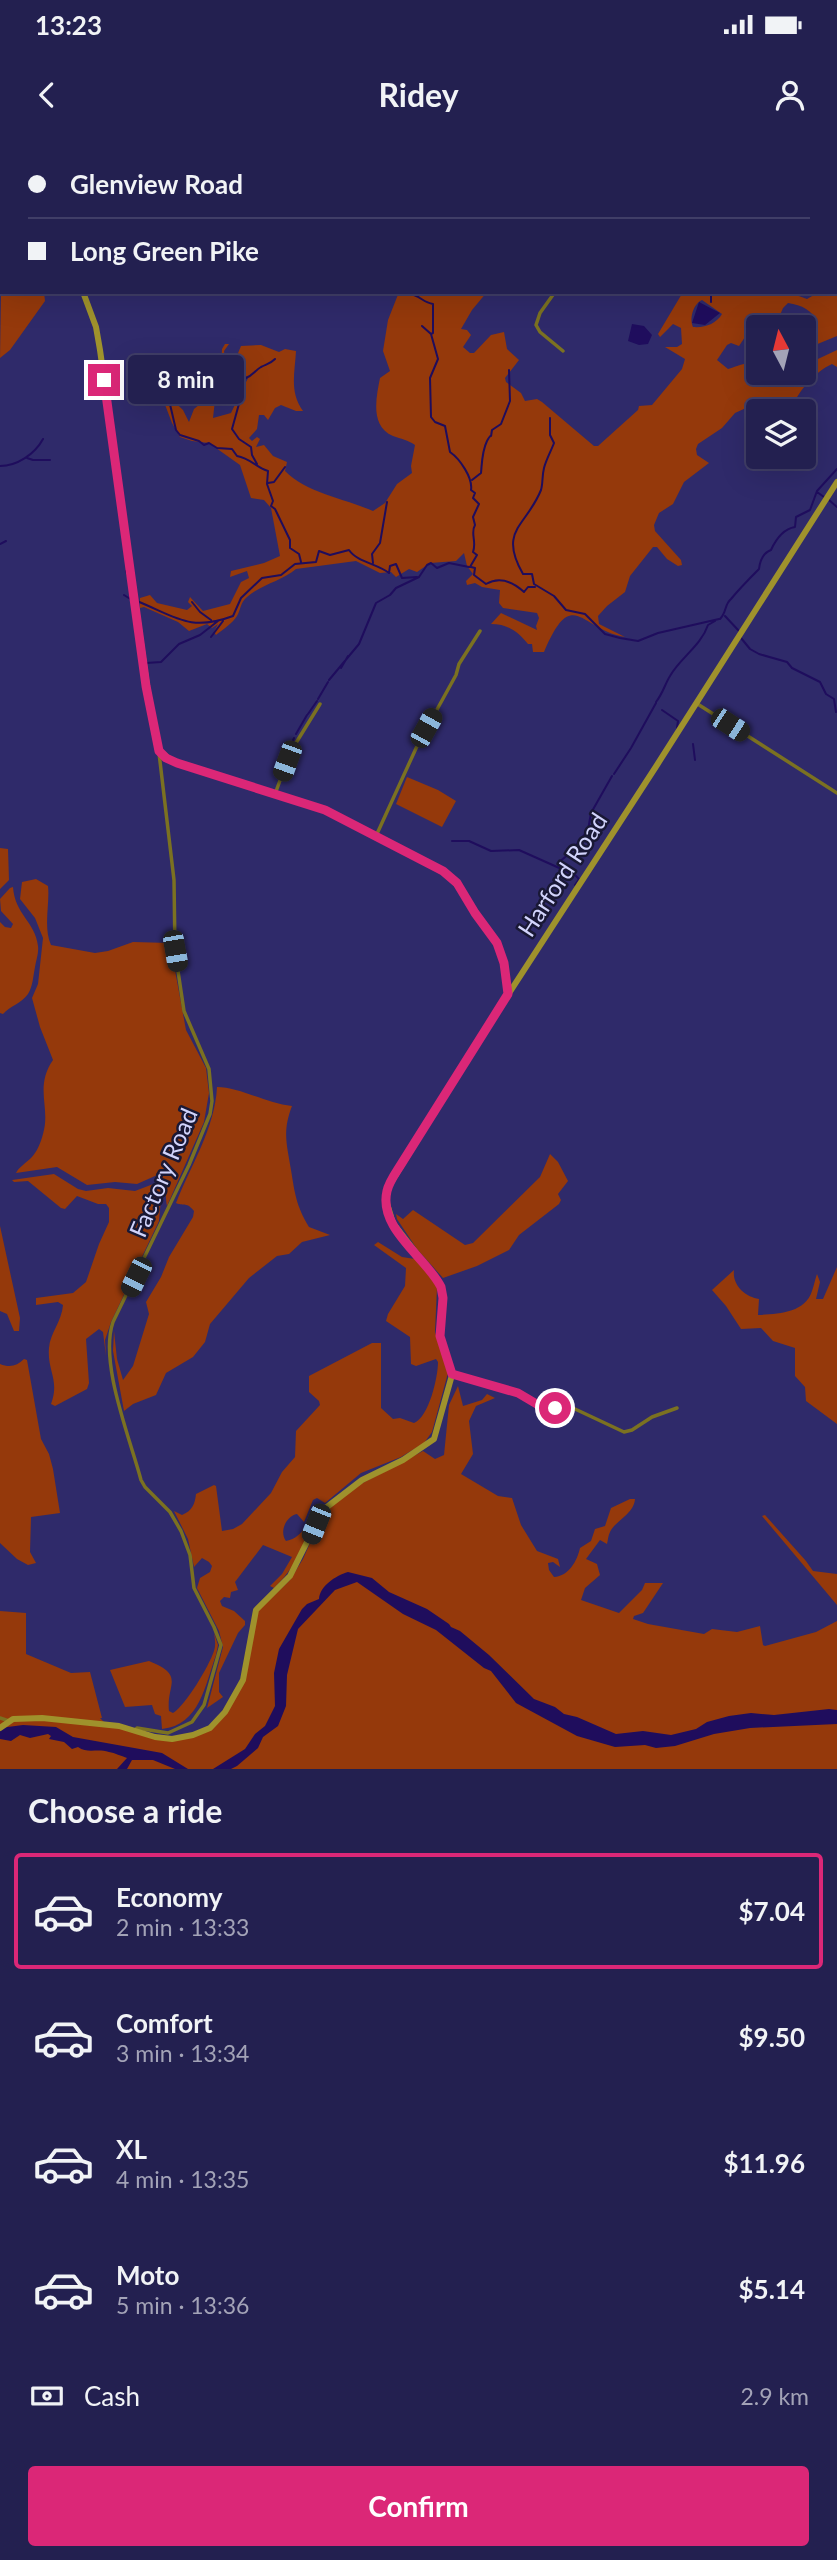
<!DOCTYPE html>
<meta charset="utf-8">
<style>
:root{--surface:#232050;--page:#2f2d5a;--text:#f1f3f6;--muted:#a3a3b7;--line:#403e67;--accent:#db2777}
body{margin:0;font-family:Lato,sans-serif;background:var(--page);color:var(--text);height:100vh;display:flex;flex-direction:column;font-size:26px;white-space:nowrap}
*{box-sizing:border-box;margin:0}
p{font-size:23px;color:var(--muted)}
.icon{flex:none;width:38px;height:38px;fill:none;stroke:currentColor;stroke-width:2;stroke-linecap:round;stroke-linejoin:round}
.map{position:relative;height:1629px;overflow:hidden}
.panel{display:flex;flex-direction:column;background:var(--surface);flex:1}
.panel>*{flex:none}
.banner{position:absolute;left:0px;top:0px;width:838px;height:154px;box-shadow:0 7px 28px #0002,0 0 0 2px var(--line);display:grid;align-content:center;height:154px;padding:0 28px;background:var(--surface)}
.needle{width:46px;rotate:353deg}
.tools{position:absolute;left:746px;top:175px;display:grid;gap:14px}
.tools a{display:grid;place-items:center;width:70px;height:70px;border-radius:7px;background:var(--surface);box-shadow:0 7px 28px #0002,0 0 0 2px var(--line);font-size:35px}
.end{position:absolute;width:32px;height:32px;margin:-16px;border:9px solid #db2777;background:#fff;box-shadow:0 0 0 4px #fff}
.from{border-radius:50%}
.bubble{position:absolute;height:49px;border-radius:7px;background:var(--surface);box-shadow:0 7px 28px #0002,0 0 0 2px var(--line);font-size:23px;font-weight:700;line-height:49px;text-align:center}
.car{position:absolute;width:21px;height:42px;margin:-21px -10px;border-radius:9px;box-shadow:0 0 5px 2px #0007;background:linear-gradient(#222 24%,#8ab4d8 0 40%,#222 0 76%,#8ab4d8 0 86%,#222 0)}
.banner b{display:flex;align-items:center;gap:24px;height:66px;font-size:26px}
.banner b+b{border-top:2px solid var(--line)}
.banner i{width:18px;height:18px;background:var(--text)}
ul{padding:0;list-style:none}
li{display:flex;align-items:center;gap:21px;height:116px;margin:0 14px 10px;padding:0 14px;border:4px solid transparent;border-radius:7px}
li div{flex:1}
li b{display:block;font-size:26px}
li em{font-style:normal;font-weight:700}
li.active{border-color:var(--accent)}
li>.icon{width:63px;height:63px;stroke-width:1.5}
h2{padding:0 28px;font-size:32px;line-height:84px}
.pay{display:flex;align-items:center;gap:18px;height:77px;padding:0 28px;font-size:26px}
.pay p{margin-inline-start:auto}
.button{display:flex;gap:14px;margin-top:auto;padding:14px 28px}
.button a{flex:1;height:80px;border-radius:7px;background:var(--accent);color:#fff;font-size:28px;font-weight:700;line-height:80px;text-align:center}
.status{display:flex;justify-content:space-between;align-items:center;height:49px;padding:0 35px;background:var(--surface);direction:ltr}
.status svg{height:19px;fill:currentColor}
header{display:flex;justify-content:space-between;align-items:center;height:91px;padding:0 28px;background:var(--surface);font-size:32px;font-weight:700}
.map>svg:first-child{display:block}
.green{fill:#95390b;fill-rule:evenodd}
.water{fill:#1f0d5d}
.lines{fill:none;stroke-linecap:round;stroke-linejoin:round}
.stream{stroke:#1f0d5d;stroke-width:2}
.street{stroke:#7b7121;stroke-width:3.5}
.secondary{stroke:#9f922c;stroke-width:6}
.route{stroke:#db2777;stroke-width:9}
.labels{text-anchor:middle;stroke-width:5;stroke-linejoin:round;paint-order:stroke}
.street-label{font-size:24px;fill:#d2d4fc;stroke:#191835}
</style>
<div class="status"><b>13:23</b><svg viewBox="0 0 49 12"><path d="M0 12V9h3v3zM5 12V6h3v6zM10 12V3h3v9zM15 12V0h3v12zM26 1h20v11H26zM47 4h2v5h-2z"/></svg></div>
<header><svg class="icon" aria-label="back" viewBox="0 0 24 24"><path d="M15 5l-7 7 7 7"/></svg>Ridey<svg class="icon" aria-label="person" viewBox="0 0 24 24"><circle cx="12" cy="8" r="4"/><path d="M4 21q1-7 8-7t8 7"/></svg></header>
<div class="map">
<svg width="837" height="1629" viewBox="0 0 837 1629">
<rect width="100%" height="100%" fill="#2f2a6a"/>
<path class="green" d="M2 86V152H44L45 161 10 210 0 218Z
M837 143V196L803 210V191L807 192 818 183C812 170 802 165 788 163L783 168 775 187H758V192L749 191 739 206 731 203 727 205 717 220 728 229C739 226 745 222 758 223V233H803V226L837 210V227L832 224C814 232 797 253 790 271L758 272 752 268H746L735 273 722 288 698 304 696 309 697 315 709 323 684 342 673 364 659 373 654 385 655 391 681 420 682 425 678 426 667 419 657 407H653L630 436 625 452 607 466 598 476 599 484 625 497C580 490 573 444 544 512H533L532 504H528C518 492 508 484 491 484L501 473 537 490 536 486 539 478 537 473 503 468 499 463 500 450 482 447 475 443 467 445 466 441 473 434 467 426 464 413 456 421 430 423 417 432 409 429 396 437 391 432 380 433 356 421 296 429C282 441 262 444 247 457 240 463 241 469 237 476 233 483 222 490 216 495L214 492 218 484 212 488 207 484 189 491 178 482 144 467 140 468V458L150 455 157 463 187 470 192 466 188 462 190 457 203 471 230 464 241 442 249 438 247 431 230 437 231 431 264 423 280 416 271 368 264 360 251 358 240 325 209 303 192 301 180 297 172 283 164 262 157 254 161 249 183 270 189 282 194 269 210 256 215 260 213 278 231 273 248 238 245 235 234 237 230 229 221 228 222 209 225 204H229L224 211 225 219 229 221 236 218 241 206 261 205 279 212 285 209 296 211C295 232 289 252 303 271H296L281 265 275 268 268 280 264 275H259L257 289 249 298 252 301 257 297 260 299 256 307 264 305 273 316 287 322 285 331C306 353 346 359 373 371L385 363 397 344 412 333 411 326 415 305C408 300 401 299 393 296 370 286 376 258 380 238L390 231 383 211 388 180 399 152H487L472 170 461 189 467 190 471 195 463 207 470 213H474L491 195 504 192 507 209 519 220 505 238 506 242 521 253 525 261 537 259 542 262 594 306H598L638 270 639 266 652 265 682 229 685 219 665 207H677L682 204 681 188 673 184 660 197 658 194 683 152H796V155L807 159 819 152H836ZM702 160 722 174C716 184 705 188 693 187 689 179 693 164 702 160Z
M407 637 438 650 456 661 442 687 396 664Z
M0 708 8 709 9 740 0 749Z
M36 739 48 746C50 764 43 787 51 805L95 813 108 811 133 802 170 803 186 890 206 928 209 953 204 982 167 1066C165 1055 167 1041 155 1036L137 1044 115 1042 87 1045 57 1027 16 1033C19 1027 26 1023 31 1018 37 1012 41 1002 43 994 51 967 34 948 53 920L40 887 32 858 38 844 43 798 35 778 20 759 22 742Z
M13 747C15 775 35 781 38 806 39 813 36 820 35 827 33 837 33 846 28 854 22 863 10 866 3 874L0 873V782L5 787 11 788 13 784 1 771 0 759 10 748Z
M217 947C239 947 266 963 292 966 282 992 287 1004 291 1030 295 1054 296 1065 309 1087L330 1095 302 1102 289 1114 277 1116 249 1138 210 1184 205 1202 193 1217 166 1233 156 1255 133 1264 124 1271 113 1211 114 1191 117 1219 123 1240 133 1226 149 1174 146 1162 161 1137 169 1117 193 1077 194 1071C186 1061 185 1067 176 1063 191 1025 215 988 217 947Z
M550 1014 558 1022 568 1041 558 1054 561 1060 559 1064 519 1095 509 1110 477 1126 443 1138 417 1109 397 1079 396 1074 403 1079 413 1070 465 1105 473 1103 540 1037Z
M54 1034 78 1049 86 1051 108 1048 135 1051 156 1043 160 1048 161 1058 159 1081 111 1182 105 1200 106 1216 103 1192 99 1189 86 1199 89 1243 87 1249 55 1266 51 1264C60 1240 47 1231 49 1208 50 1193 62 1181 63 1165L58 1162 36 1165V1158L73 1153 86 1142 99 1104 109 1082V1068L106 1064H98L77 1056 65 1069 61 1068 28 1041 14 1042 12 1040Z
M0 1086 20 1178 19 1191H14L7 1174 0 1171Z
M378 1102 402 1117 415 1119 422 1125 437 1147 435 1192 448 1233 432 1292 424 1303 401 1317 361 1333 325 1363 317 1358 313 1360 304 1382 297 1374C286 1376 279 1392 286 1401 304 1398 309 1378 318 1367 315 1392 293 1431 274 1448L270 1446 282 1434 292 1417 263 1405 235 1442 238 1450 231 1452 230 1458 224 1457 220 1461 222 1466 234 1471 245 1481V1485L238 1493 219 1533V1552L223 1557 207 1568 223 1507 219 1491 197 1448 200 1438 210 1432 212 1426 209 1422 202 1418 194 1427 188 1399 174 1371 182 1375C192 1371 195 1364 196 1354L214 1345 216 1346 222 1391 233 1389 242 1384 271 1353 282 1332 295 1317 296 1291 320 1265 319 1261 309 1252V1236L372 1203H381V1268L393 1279 400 1278 414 1283C429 1277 438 1237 438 1222L436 1219 416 1226 411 1224 410 1197 386 1181 388 1174 405 1146 406 1128 374 1105Z
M837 1127V1284L806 1261 805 1247 795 1236V1208L773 1201 761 1188 741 1189 726 1166 712 1150 734 1130C732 1146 746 1157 759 1159L758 1175C778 1174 805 1173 812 1151 814 1145 815 1140 817 1134L820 1142 816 1159H823Z
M24 1219 27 1220 41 1299 49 1314 53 1329 60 1373 31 1377 30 1412 36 1423 28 1425 17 1419 0 1403V1224C10 1228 17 1226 24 1219Z
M458 1246 463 1266 482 1260 487 1254 495 1258 476 1266 469 1281 473 1314 461 1334 498 1356 512 1358 521 1385 537 1411 558 1419 560 1427 553 1422 548 1423 549 1430 554 1437C569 1436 577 1421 580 1408L591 1401 595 1389 605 1386 611 1368 630 1359H635C634 1374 616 1380 610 1392 608 1396 608 1400 607 1404L600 1400 586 1419 597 1424 600 1435 585 1448 581 1460 619 1473 642 1450 645 1443H663L643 1473 634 1476 633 1479 648 1484 704 1494 712 1489 737 1492 760 1486 763 1505 765 1506 816 1492 837 1481V1629H0V1471L26 1473V1514L71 1533 90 1532 102 1578H100L105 1583 161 1600 209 1590 240 1551 257 1472 290 1440 303 1419 323 1374 355 1347 423 1311 435 1319 444 1315 449 1265Z
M765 1375 806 1421 813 1431 837 1434V1465L762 1376Z
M214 1493 218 1505 216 1515C205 1545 200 1585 162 1589L161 1576 155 1574 152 1565 125 1567 110 1530 149 1521C186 1536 166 1544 169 1571L173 1573C186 1565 209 1526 214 1511 216 1505 215 1499 214 1493Z"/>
<path class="water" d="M699 162 720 173 705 185 692 183Z
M632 184 644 186 652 195 648 204 639 205 628 201Z
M348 1432 372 1438 389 1452 427 1469 449 1484 451 1487 460 1491 489 1515 534 1559 555 1567 564 1574 577 1577 616 1594 643 1591 671 1595 696 1589 707 1582 729 1576 751 1573 774 1575 829 1569 837 1570V1584L750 1588 714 1594 675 1606 656 1608 645 1605 615 1607 577 1596 516 1563 491 1531 484 1528 436 1490 403 1474 357 1442 335 1450 298 1489 287 1535 286 1566 278 1586 263 1597 258 1608 237 1626 231 1629H213L245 1609 255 1594 265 1586 275 1566 274 1533 279 1509 302 1469 307 1464 319 1459C320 1446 335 1436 348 1432Z
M23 1585 56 1587 73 1597 162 1613 188 1629H175L153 1620H132L127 1629H117L127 1618C121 1616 115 1613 109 1612 97 1608 88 1614 78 1607L72 1609 64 1602 49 1599 51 1596 48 1594 30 1598 20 1595 11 1601 0 1599V1588Z"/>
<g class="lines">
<path class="stream" d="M618 2 619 0
M633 2 635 0
M785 2 792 0
M411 154C420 156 424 163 433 164V193L431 194 438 219 430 238 431 277 435 282 445 286 450 312C460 319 473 338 471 350L475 353 473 358 479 364 473 377 475 385C470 393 477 402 473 412L477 415 470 427
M711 162V152
M422 186 431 194
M145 240 169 260 176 290 180 295 199 301 204 305 209 303 217 308 232 309 237 316C250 318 257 328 268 331L267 344 273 361 271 366 275 369 290 400V408L299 414 301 422
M550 278V295L554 303C551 311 546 320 544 328 542 336 543 343 541 350 526 387 498 390 523 434H532L534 444 554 456 566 470 585 474 605 494 620 498 638 501 658 493 719 479
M27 318 33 320H50
M257 324 252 315 251 307 239 299 232 289 242 253 244 239C254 235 254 231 261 227 267 224 270 224 275 219
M0 326C17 326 35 314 43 299
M472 340 481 333C482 322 482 311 487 301 493 290 490 302 492 290L501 284 510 261 509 230
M268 343 274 342 285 327
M817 352 824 357
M829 360 837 367
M0 404 6 401
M373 423 372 414 380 403 387 362
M471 427 475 428 474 435 486 444C500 436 513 442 524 452L528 447H535
M126 431 130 442
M124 455 132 460
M137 461C176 477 190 492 233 476L241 458 262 438 281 435 295 424 316 422 319 411 330 415 349 410C357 422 378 424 389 433L390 426 396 424 402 438 417 437
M192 462 200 472 211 480
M725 476 739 491
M720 479C727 472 724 465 731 459 740 448 749 439 759 429 760 420 763 413 771 410 776 399 783 389 795 387L796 377 810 370 817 351 837 329
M211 497 223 481
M741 498 750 509 759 514 787 522 792 528 820 542 826 554 834 559 836 572
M146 523 161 522 179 504 200 495 218 481
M341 528 348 516
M329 540 359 504 376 463 390 455 396 448 419 437 427 425 431 423 437 428 449 423 469 427
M318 559 328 542
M656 562C663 553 665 544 670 536 680 518 701 506 708 485L715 481
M662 570 678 581 677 588
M308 574 317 561
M296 594 307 575
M693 604 695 620
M288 612 294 598
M614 634 631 608 656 563
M452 701H469L491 711 519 710 575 735 579 739 575 745
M559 722 569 714 588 690 591 673 612 636"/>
<path class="street" d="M640 2V0
M555 152 540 173 536 185 540 192 563 211
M696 563 837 653
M275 654 291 611 320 564
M376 696 418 604 456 535 459 524 480 491
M452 1235 518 1253 540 1266 575 1269 624 1292 632 1290 652 1277 677 1268
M0 1578 9 1581
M135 1590 137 1588 168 1593 192 1582 204 1565 221 1505 214 1487 194 1448 190 1415 181 1391 170 1372 145 1347 141 1340C130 1298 99 1223 113 1182L189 1025 210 974 212 961 209 929 184 871 175 811 174 740 159 613"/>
<path class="secondary" d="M100 2V0
M83 152 96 187 100 210 147 546 159 611 172 621 329 672 449 735 459 747 499 808 505 827 508 854
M0 1588 13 1579 42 1578 119 1586 155 1597 172 1599 193 1595 210 1588 225 1572 243 1540 256 1470 290 1436 323 1370 362 1340 403 1320 434 1299 452 1235 440 1196 443 1153 437 1140 393 1083 386 1060 389 1046 478 901 657 625 837 342"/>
</g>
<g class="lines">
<path class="route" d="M104 240 146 546 159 611 166 618 177 623 325 670 443 731 457 743 475 773 497 803 504 823 508 854 400 1026C395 1034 389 1042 387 1051 378 1089 426 1117 441 1147L443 1158 440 1196 452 1234 518 1253 540 1266 555 1268"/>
</g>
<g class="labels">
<g class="street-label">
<text transform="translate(563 735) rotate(-57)" y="8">Harford Road</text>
<text transform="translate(164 1033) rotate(-67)" y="8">Factory Road</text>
</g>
</g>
</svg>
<div class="tools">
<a><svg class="needle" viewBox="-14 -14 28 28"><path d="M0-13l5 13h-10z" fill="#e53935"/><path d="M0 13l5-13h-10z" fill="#a3a3b7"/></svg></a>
<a><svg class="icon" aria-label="layers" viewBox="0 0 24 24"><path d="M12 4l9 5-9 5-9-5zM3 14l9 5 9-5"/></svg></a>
</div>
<i class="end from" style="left:555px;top:1268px"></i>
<i class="end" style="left:104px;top:240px"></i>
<div class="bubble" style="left:128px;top:215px;width:116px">8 min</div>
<i class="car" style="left:730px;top:585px;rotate:123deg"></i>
<i class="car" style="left:426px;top:588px;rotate:29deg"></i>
<i class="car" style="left:287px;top:621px;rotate:200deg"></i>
<i class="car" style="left:175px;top:811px;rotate:170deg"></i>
<i class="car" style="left:136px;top:1137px;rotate:206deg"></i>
<i class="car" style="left:316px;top:1384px;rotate:202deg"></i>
<div class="banner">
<b><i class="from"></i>Glenview Road</b>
<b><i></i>Long Green Pike</b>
</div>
</div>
<section class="panel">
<h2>Choose a ride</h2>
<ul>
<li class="active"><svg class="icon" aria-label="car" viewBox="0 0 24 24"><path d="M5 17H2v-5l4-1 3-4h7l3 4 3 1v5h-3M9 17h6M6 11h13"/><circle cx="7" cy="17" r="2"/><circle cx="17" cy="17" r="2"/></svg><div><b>Economy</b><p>2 min · 13:33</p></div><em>$7.04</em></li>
<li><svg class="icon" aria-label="car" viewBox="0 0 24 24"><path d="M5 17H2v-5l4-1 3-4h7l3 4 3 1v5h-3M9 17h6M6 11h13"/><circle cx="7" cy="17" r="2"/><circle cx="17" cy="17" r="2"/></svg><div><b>Comfort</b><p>3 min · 13:34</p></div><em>$9.50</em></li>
<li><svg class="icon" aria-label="car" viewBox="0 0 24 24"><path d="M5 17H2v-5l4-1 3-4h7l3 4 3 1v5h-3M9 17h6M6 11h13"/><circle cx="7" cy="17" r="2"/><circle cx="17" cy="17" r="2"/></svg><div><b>XL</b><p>4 min · 13:35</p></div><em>$11.96</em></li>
<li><svg class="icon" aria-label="car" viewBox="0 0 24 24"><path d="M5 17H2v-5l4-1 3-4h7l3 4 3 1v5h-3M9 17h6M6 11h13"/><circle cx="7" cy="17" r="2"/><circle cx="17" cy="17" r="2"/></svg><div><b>Moto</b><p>5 min · 13:36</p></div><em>$5.14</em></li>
</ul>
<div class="pay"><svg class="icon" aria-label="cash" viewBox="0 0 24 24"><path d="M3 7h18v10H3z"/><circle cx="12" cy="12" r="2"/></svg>Cash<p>2.9 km</p></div>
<div class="button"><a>Confirm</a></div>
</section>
